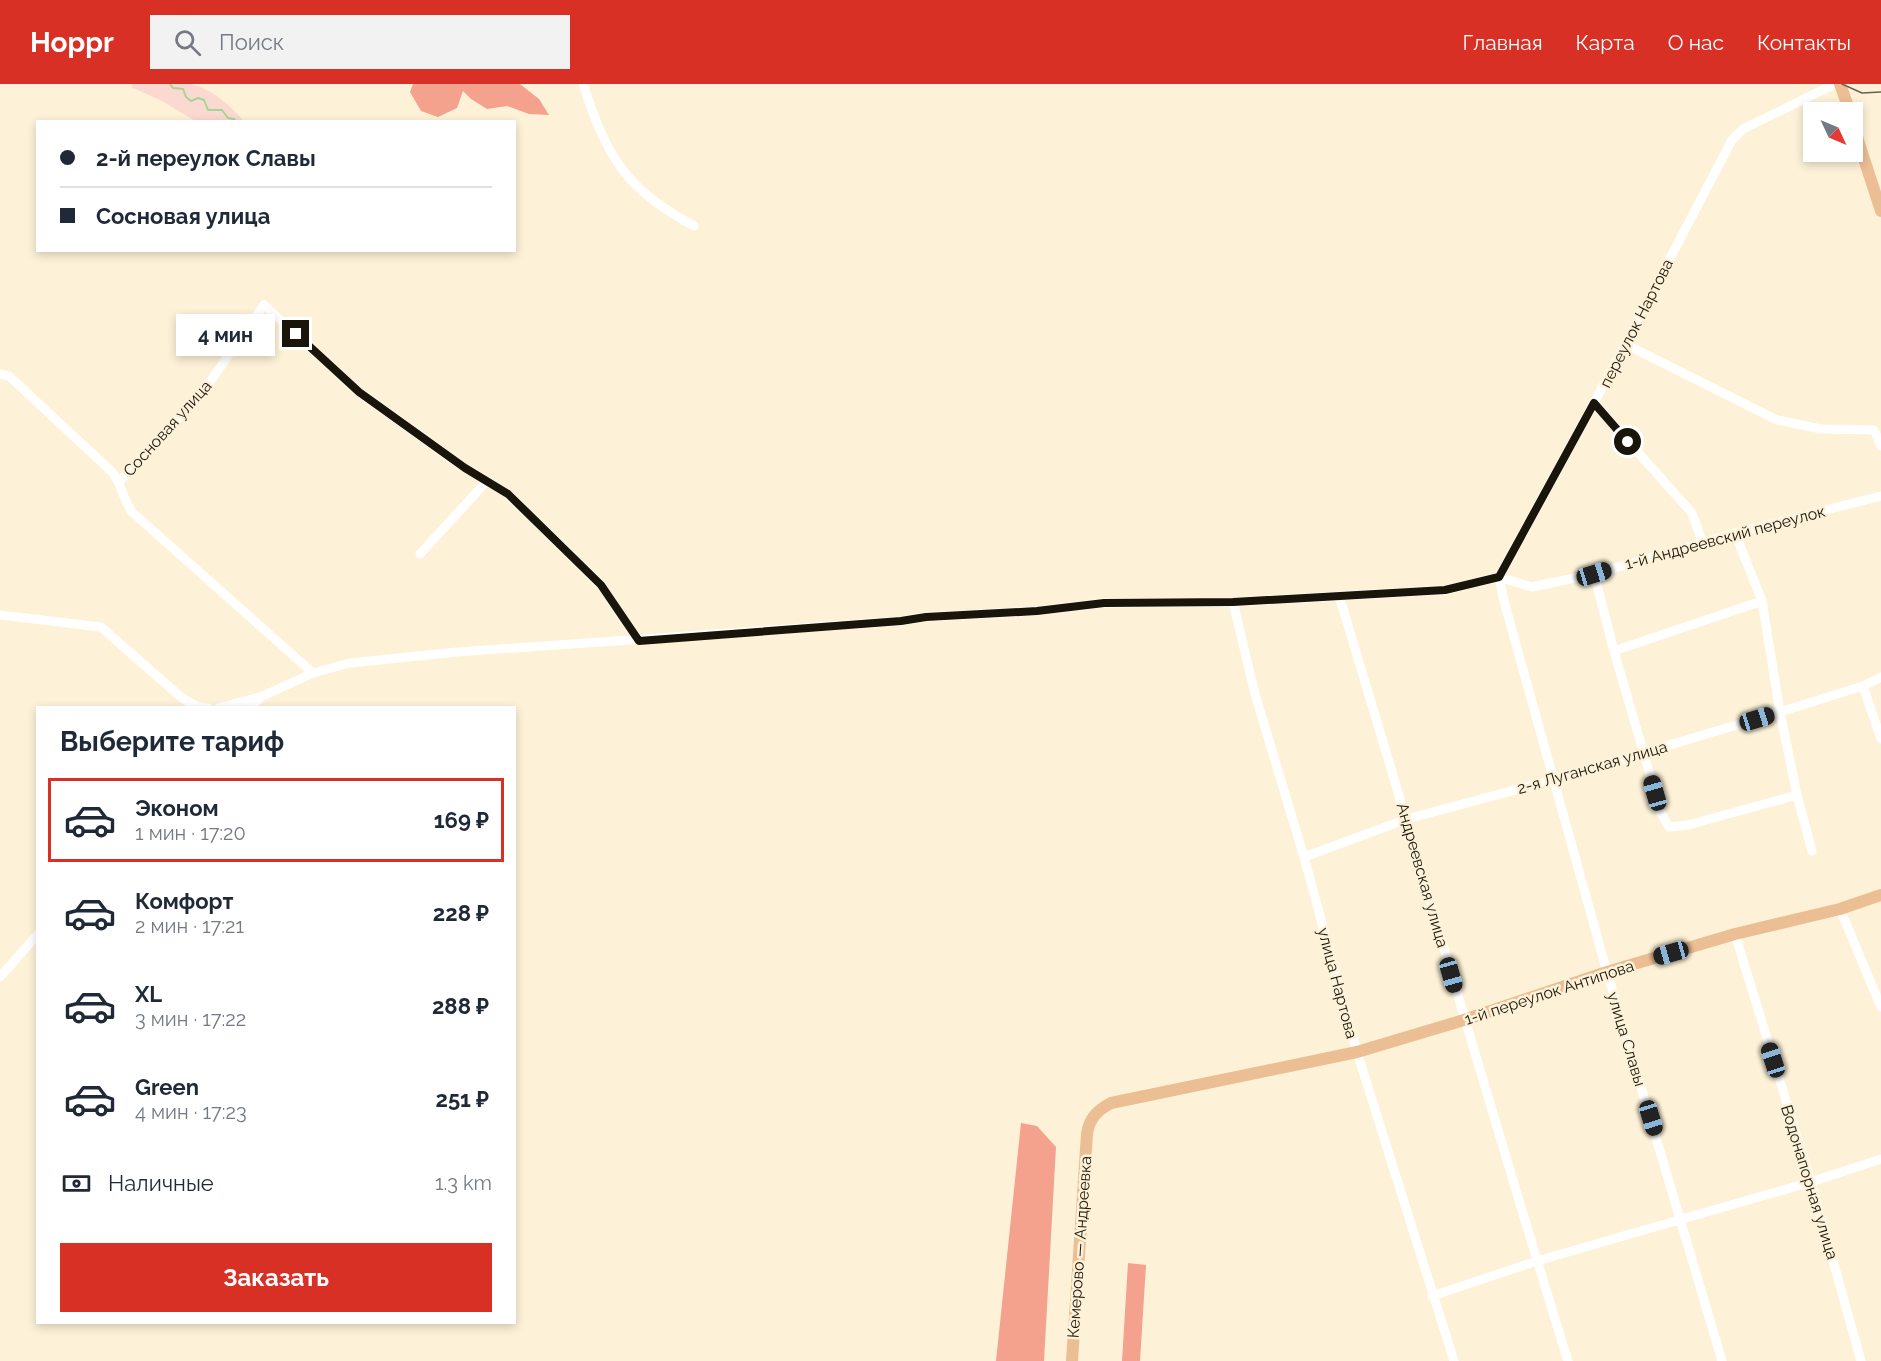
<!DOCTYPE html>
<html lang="ru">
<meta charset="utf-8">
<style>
:root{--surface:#fff;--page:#f2f2f3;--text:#1f2937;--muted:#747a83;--line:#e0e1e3;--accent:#d93025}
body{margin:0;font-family:Raleway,sans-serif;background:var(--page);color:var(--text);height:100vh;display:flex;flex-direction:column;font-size:22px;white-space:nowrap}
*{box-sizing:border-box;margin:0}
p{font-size:20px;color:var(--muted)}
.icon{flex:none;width:33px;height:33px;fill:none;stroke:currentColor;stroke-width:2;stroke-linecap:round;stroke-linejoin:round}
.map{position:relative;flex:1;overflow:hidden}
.sheet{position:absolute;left:36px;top:622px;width:480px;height:618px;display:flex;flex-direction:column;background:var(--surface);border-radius:0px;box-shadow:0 3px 9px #0003}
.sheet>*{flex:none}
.guide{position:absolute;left:36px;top:36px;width:480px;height:132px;border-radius:0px;box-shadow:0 3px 9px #0003;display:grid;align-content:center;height:132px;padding:0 24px;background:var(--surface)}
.needle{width:39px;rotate:134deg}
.fabs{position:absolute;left:1803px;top:18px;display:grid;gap:12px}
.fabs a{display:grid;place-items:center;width:60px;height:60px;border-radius:0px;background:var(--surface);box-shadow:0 3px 9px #0003;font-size:30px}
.end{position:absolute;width:27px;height:27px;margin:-14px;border:8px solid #1a150a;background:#fff;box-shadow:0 0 0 3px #fff}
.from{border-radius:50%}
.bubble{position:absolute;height:42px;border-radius:0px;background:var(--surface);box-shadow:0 3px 9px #0003;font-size:20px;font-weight:700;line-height:42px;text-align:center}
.car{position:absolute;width:18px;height:36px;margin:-18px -9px;border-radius:8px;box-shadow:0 0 4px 2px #0007;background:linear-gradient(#222 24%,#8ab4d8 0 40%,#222 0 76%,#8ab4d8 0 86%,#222 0)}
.guide b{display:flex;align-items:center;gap:21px;height:57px;font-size:22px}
.guide b+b{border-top:2px solid var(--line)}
.guide i{width:15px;height:15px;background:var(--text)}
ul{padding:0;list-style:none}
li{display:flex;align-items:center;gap:18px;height:84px;margin:0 12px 9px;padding:0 12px;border:3px solid transparent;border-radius:0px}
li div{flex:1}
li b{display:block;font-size:22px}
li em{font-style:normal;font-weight:700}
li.on{border-color:var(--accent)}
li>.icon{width:54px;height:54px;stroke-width:1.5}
h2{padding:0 24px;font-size:27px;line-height:72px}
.pay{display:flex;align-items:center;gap:15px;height:66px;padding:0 24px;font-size:22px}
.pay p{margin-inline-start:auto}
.button{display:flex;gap:12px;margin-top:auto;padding:12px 24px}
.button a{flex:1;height:69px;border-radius:0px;background:var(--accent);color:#fff;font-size:24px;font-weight:700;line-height:69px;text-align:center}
header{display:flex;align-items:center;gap:36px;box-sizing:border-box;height:84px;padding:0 30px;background:var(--accent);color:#fff}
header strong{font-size:28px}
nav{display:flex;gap:33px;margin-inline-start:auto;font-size:21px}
.search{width:420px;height:54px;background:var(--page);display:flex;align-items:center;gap:15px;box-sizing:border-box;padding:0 21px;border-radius:0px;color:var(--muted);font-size:22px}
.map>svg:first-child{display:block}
.green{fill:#fcd9d0}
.forest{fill:#f4a18d}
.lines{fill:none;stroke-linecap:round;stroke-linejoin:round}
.stream{stroke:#a3d796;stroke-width:2}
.minor{stroke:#fff;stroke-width:9}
.major{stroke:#ecbe94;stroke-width:12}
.tram{stroke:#686151;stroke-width:1.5}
.route{stroke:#1a150a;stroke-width:8}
.labels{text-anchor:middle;stroke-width:5;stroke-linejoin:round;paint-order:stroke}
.street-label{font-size:16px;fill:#1a150a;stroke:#fdf2d8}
</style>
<header>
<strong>Hoppr</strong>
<div class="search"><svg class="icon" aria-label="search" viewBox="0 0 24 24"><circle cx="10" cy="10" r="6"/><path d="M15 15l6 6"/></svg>Поиск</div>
<nav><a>Главная</a><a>Карта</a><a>О нас</a><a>Контакты</a></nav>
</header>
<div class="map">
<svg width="1881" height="1277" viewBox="0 0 1881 1277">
<rect width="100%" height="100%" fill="#fdf2d8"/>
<path class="green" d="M133 0C149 0 176 0 190 0 213 5 229 21 244 37H195L162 17 131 3Z"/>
<path class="forest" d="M413 0H520L539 15 549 31 529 30 507 22 487 25 471 15 463 7 457 24 438 33 421 27 410 8Z
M1021 1039 1037 1042 1056 1063 1044 1277H996Z
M1128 1179 1146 1181 1140 1277H1122Z"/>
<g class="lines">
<path class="stream" d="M170 0 173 4 183 5 186 13 191 17 198 14 204 16 208 26H222L228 34 234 35 236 38"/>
<path class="minor" d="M583 0C607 73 625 105 694 142
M1625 260 1777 336 1821 345 1874 346 1881 362
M0 290 9 292 112 388C122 401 122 413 132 428L313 589
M1594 319 1692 429 1702 457
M487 397 508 410 601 501 639 557
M119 398 202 309 264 221 359 308 465 384 487 397 420 470
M1735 449 1762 517 1780 628 1797 711 1812 767
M1594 490 1614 567 1661 729 1669 743 1688 741 1797 711
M1339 512C1417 767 1489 1023 1568 1277
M1233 518 1255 610 1304 773 1357 968 1454 1277
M0 531 101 543 182 614 196 622 208 624
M1614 567 1762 517
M1863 602 1881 655
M218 624 263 612 313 589 350 579 457 568 901 537 926 533 1037 527 1104 519 1233 518 1445 506 1499 493 1594 319 1732 56 1743 45 1835 0
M250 624 261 613
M1304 773 1407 735 1552 696 1780 628 1863 602 1881 593
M1840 825 1881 923
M1735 850 1811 1098 1861 1277
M0 893 38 850
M1432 1212 1537 1177 1811 1098 1881 1075
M1722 1277 1607 888 1504 517 1499 493 1532 503 1594 490 1735 449 1881 412"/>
<path class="major" d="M1840 0 1850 28
M1852 38 1881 127
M1072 1277 1087 1050C1089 1034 1098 1026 1111 1019L1357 968 1464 936 1607 888 1735 850 1840 825 1881 811"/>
<path class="tram" d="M1842 0 1862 9 1881 8"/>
</g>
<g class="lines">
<path class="route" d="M296 250 359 308 465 384 508 410 601 501 639 557 901 537 926 533 1037 527 1104 519 1233 518 1445 506 1499 493 1594 319 1628 358"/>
</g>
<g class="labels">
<g class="street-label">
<text transform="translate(1636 239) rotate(-63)" y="6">переулок Нартова</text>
<text transform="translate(167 344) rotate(-48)" y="6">Сосновая улица</text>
<text transform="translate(1725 453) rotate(-15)" y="6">1-й Андреевский переулок</text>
<text transform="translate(1592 683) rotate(-16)" y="6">2-я Луганская улица</text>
<text transform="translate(1423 791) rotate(74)" y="6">Андреевская улица</text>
<text transform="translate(1338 899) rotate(75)" y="6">улица Нартова</text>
<text transform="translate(1549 908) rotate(-18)" y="6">1-й переулок Антипова</text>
<text transform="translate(1627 955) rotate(73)" y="6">улица Славы</text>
<text transform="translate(1810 1098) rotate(73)" y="6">Водонапорная улица</text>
<text transform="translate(1079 1163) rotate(-86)" y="6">Кемерово — Андреевка</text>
</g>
</g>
</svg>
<div class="fabs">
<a><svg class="needle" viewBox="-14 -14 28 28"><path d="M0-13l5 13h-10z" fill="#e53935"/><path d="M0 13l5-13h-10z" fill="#747a83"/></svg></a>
</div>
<i class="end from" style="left:1628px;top:358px"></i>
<i class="end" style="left:296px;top:250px"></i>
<div class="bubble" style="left:176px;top:230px;width:99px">4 мин</div>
<i class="car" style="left:1594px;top:490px;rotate:73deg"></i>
<i class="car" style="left:1757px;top:635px;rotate:73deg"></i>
<i class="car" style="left:1655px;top:709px;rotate:344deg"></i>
<i class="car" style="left:1671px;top:869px;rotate:254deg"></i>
<i class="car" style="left:1451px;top:891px;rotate:164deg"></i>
<i class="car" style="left:1773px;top:976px;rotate:342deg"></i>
<i class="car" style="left:1651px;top:1034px;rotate:163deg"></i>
<div class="guide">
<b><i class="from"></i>2-й переулок Славы</b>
<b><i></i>Сосновая улица</b>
</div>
<section class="sheet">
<h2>Выберите тариф</h2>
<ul>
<li class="on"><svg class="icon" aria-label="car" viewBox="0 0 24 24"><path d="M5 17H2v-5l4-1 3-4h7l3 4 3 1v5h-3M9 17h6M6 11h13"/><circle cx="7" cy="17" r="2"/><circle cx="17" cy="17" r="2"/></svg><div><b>Эконом</b><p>1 мин · 17:20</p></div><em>169 ₽</em></li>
<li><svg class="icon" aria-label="car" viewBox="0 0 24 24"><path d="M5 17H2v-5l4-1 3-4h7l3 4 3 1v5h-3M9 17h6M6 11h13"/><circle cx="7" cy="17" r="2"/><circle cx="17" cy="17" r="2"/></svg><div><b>Комфорт</b><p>2 мин · 17:21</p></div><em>228 ₽</em></li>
<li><svg class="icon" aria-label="car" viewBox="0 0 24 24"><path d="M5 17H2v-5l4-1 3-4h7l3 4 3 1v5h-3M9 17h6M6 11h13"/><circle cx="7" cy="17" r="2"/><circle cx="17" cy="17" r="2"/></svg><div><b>XL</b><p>3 мин · 17:22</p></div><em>288 ₽</em></li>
<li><svg class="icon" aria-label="car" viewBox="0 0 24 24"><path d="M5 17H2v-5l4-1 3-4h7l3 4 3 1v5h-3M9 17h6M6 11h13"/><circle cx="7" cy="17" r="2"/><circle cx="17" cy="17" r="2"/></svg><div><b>Green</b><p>4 мин · 17:23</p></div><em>251 ₽</em></li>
</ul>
<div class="pay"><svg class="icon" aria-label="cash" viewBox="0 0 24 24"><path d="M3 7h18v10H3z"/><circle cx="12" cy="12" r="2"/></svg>Наличные<p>1.3 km</p></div>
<div class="button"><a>Заказать</a></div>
</section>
</div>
